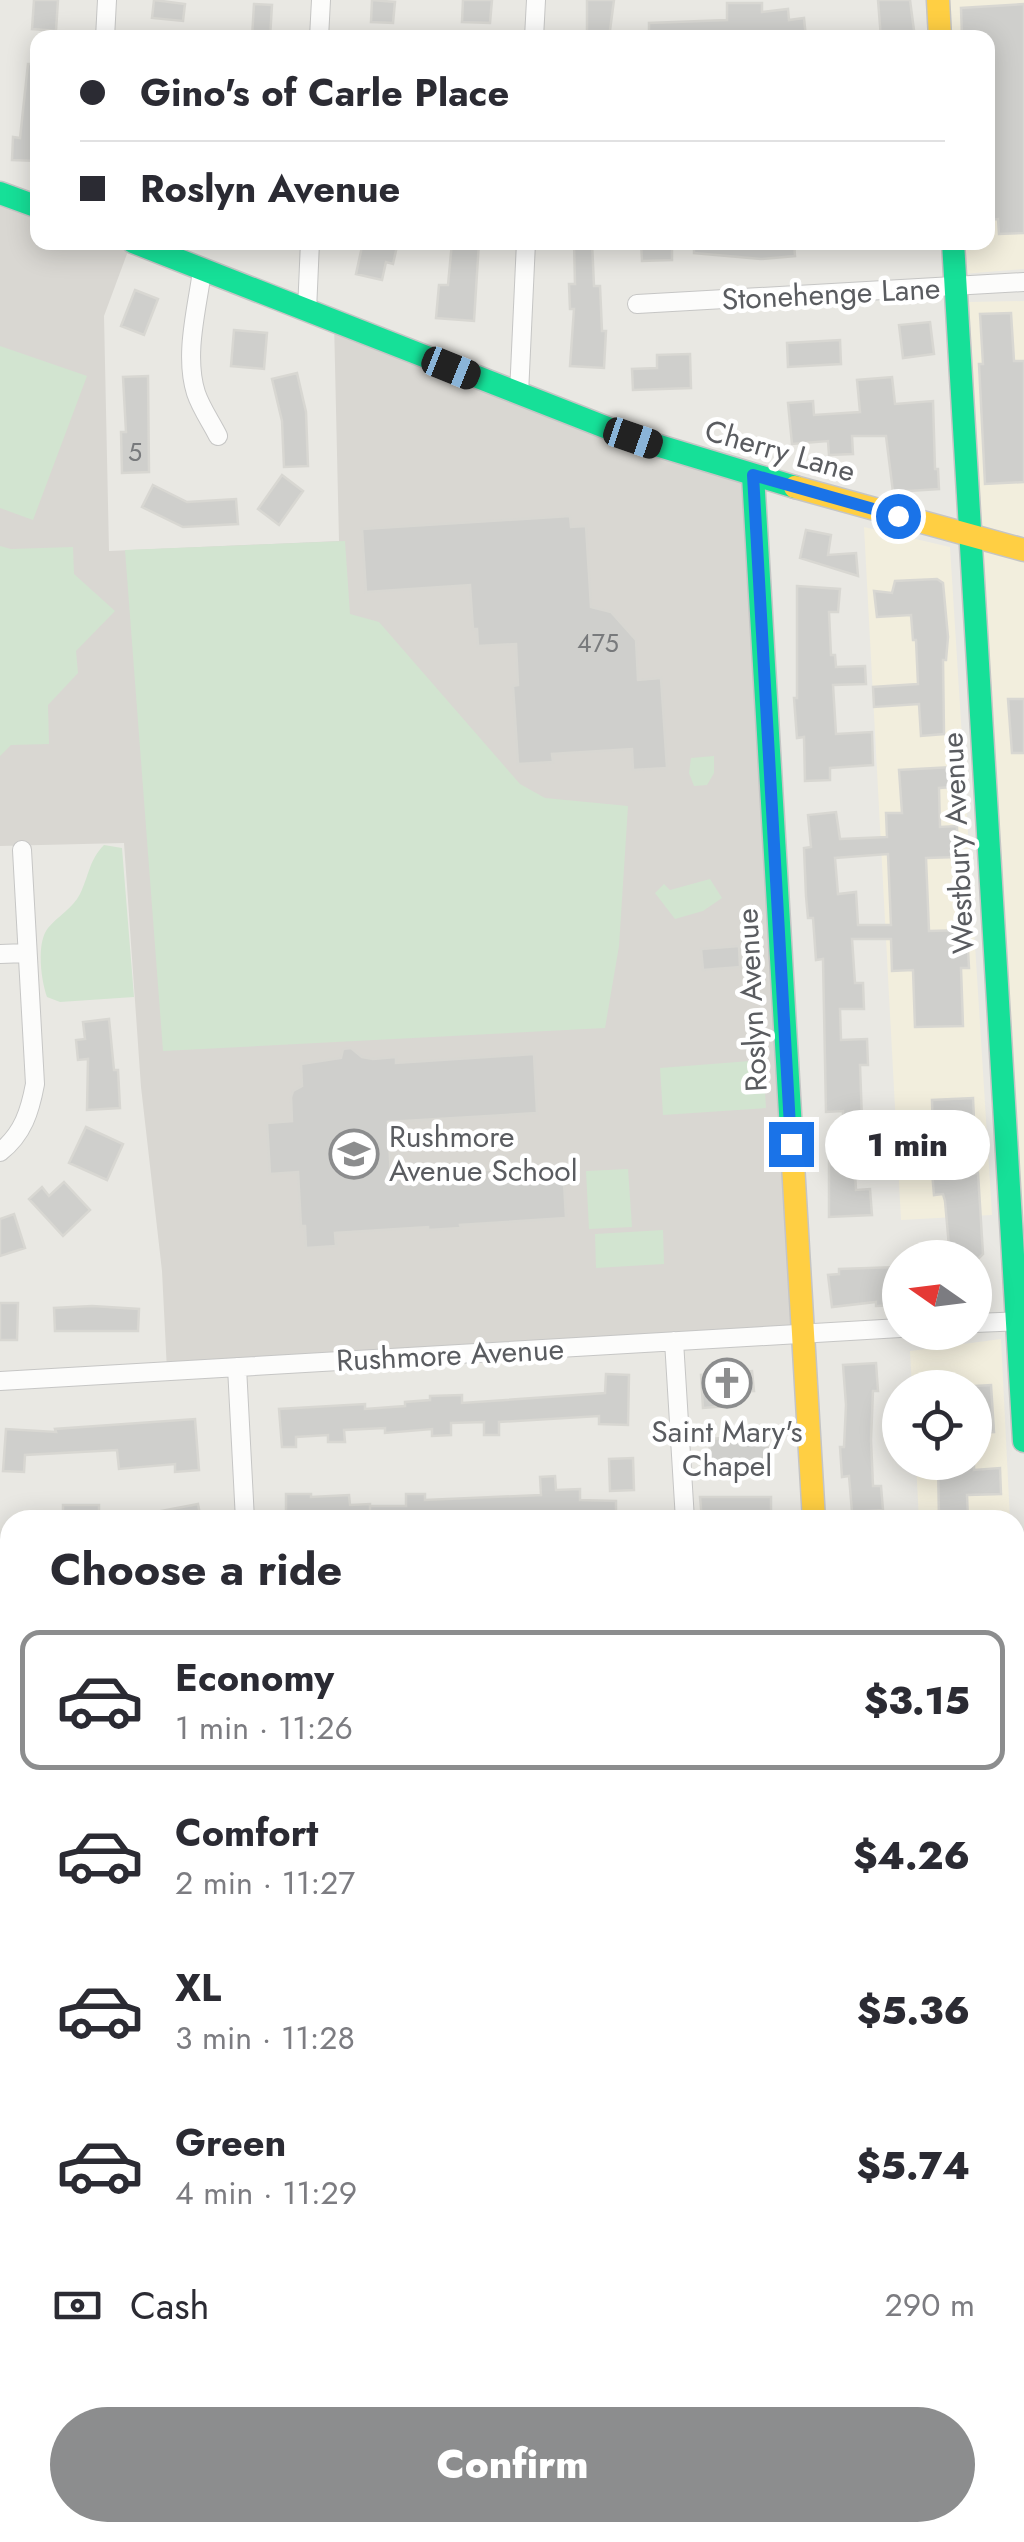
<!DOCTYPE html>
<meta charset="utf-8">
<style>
:root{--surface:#fff;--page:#f7f7f7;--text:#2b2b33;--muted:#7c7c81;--line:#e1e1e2;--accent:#8c8d8e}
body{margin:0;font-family:Jost,sans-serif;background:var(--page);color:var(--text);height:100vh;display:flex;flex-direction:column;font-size:38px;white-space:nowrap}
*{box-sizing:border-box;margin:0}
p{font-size:32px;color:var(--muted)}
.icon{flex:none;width:55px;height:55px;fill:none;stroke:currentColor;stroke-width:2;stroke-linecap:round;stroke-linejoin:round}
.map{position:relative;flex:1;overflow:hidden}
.sheet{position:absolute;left:0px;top:1510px;width:1025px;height:1032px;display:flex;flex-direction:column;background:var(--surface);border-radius:30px 30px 0 0;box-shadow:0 5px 25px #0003}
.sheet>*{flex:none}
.hud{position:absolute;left:30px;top:30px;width:965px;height:220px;border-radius:20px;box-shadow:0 5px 25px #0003;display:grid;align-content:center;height:220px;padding:0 50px;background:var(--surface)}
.needle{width:65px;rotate:284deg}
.buttons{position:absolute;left:882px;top:1240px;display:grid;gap:20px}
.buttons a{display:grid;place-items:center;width:110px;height:110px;border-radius:50%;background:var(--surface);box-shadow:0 5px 25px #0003;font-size:50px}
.end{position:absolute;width:45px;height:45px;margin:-22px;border:12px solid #1a73e8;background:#fff;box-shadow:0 0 0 5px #fff}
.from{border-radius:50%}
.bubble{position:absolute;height:70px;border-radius:35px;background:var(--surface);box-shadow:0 5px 25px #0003;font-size:32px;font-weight:800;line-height:70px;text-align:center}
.car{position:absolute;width:30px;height:60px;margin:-30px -15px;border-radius:12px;box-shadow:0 0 8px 2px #0007;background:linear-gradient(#222 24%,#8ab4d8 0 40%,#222 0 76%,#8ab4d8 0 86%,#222 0)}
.hud b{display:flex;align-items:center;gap:35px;height:95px;font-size:38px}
.hud b+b{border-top:2px solid var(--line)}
.hud i{width:25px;height:25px;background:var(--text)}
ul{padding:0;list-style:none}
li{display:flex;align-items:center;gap:30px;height:140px;margin:0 20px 15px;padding:0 30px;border:5px solid transparent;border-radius:20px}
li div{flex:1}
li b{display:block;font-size:38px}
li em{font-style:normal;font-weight:800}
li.on{border-color:var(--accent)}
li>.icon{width:90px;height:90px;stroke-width:1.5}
h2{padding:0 50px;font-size:45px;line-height:120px}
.pay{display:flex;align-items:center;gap:25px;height:110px;padding:0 50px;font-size:38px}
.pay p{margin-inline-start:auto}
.primary-button{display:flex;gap:20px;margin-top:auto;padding:20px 50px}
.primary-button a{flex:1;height:115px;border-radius:60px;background:var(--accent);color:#fff;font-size:40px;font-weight:800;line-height:115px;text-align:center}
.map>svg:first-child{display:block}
.commercial{fill:#f2eedd}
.education{fill:#d9d7d2}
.green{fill:#d2e4d0}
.building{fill:#cfcfcc;stroke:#d8d7d2;stroke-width:2.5;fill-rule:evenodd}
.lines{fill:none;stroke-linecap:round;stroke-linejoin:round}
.street-casing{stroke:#c6c6c5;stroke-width:20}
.fast-casing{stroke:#c5c5c5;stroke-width:25}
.slow-casing{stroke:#c5c5c5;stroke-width:25}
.street{stroke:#fcfcfb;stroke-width:18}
.fast{stroke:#16e098;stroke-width:22}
.slow{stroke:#ffcf43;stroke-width:22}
.route{stroke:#1a73e8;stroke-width:12}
.labels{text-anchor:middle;stroke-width:9;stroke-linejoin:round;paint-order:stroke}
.number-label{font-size:25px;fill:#787a7c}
.street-label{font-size:30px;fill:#5a5c60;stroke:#fff}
.poi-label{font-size:30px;fill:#5a5c60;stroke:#fff;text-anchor:start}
</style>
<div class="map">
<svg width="1024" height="2542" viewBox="0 0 1024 2542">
<rect width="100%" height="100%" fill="#e9e8e3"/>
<path class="commercial" d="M948 0H1024V269L962 274 960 243 988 242V38L950 37Z
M1024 301V1250L969 302Z
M864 527 950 547 992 1215 901 1220Z
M1001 1339 1010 1520H919L916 1463 975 1462V1388L912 1387 910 1351Z
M1015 1644 1023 1819 1015 1820Z
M1015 1903H1024V2542H977V2533L1015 2532Z"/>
<path class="education" d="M0 192 37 206 38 242 131 243 104 316 109 551 339 541 334 321 753 475 803 1334 167 1371 162 1271 141 1087 124 843 0 846Z"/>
<path class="green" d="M0 346 87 376 33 520 0 508Z
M345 541 350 614 379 622 520 784 545 798 628 806 619 946 605 1028 163 1051 125 550Z
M0 546 11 549 73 547 74 574 115 611 76 651 78 673 48 705 49 744 11 745 0 756Z
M714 756V773L707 785 694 786 689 773 691 758Z
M104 845 122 848 134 997 60 1002 47 997C41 980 36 943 48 928 58 916 73 908 80 894 89 876 89 860 104 845Z
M710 879 722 898 703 911 675 919 655 893 664 884 670 890Z
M763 1060 766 1108 663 1115 660 1068Z
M628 1169 632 1227 589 1229 586 1171Z
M663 1230 664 1264 596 1268 595 1234Z"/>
<path class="building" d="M34 0H58L56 31 32 29Z
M154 0 185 4 183 21 152 18Z
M372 0 395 2 393 23 371 22Z
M463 0H492L490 23 462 22Z
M587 0H614L609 38H587Z
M878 0H910L915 38H881Z
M727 3H762V12L788 9 789 20 804 18 806 38H649V23L727 20Z
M254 4 272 5 270 38H252Z
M1024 4V233L999 234 998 219 988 220V38H962L961 8Z
M28 64H38V161L12 160 13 137 20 138Z
M363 242 397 246 393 264 386 262 382 280 356 274Z
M452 242H479L474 321 436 318 439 285H448Z
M574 242H592L594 286H600L602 331H606L604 368 570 366 574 309H570L569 284H575Z
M641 242H672V260L642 261Z
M694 242H794L795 256 761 259 694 253Z
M135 290 158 299 144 335 121 326Z
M1011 313 1014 361H1024V482L985 484 979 364H983L980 314Z
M930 322 934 354 903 358 899 325Z
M234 330 267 333 264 369 231 366Z
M840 340 841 364 788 367 787 343Z
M690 354 691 388 633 390 632 369 657 368V355Z
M297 373 306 412 308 466 284 467 282 421 272 379Z
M148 376 149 472 122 473 121 432H126L123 377Z
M892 377 895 404 933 401 935 469H938L939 489 893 492 886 436H852L853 454 829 455 828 441 792 444 788 403 813 401 814 415 860 412 857 380Z
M282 475 303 491 279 525 258 509Z
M153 485 187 502 236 499 238 524 183 527 142 507Z
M570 516 571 527 586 526 591 607 611 612 636 640 638 680 661 678 667 768 633 770 632 749 552 754 553 762 518 764 513 686 518 685 516 644 478 646 477 629H473L470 585 366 592 362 529Z
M806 530 831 535 828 555 856 553 858 576 800 558Z
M937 579 943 583 948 637 946 660H943L944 734 921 736 919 704 874 707 873 687 918 684 916 640H913L911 615 877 617 874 591 892 593 895 581Z
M797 586 840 589 838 612H829L831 655H835L836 667 865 666 866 684 833 685 836 734 872 732 873 765 830 768V780L805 781 804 737 797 738 794 698H797Z
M1008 699H1024V753H1012Z
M952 767 953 787 939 788 940 827 957 826 958 857 926 858 929 931 967 930 969 968H961L963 1026 915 1027 913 970 892 971 891 939H852L855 983H863L864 1009H840L841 1040 867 1039 868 1065H860L862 1120 843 1121V1111L826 1112 823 959 816 960 813 918H808L806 896 804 848 811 847 808 815 836 812 840 839 887 837 886 813H902L899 770ZM888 854 891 925H858L856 892 838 894 835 858Z
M739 946 740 967 703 970 701 949Z
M109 1019 114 1070H118L120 1108 87 1110 88 1059 78 1060 76 1040 85 1039 83 1022Z
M351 1048 362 1057 373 1059 396 1057V1063L534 1054 537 1113 388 1122 391 1176 563 1165 566 1218 460 1225 461 1228 428 1230V1227L335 1233 336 1246 306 1248 305 1226H301L298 1172 270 1174 267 1123 292 1121 291 1097 293 1091 302 1086 301 1064 341 1058 343 1049Z
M973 1098 974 1119 951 1121 952 1176 978 1173 983 1254 979 1258H950L945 1201 943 1194 934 1195 931 1160H915V1156L873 1158V1139L933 1136 932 1100Z
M86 1127 123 1144 107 1180 69 1163Z
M854 1157 856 1190 870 1189 872 1215 829 1217V1158Z
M64 1182 90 1210 63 1236 29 1199 42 1187 49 1196Z
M14 1214 25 1248 0 1256V1219Z
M898 1267 899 1305 876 1306V1302L832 1307 828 1275 839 1274V1269Z
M0 1303H18L17 1340H0Z
M92 1306 139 1309 138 1331H55L54 1308Z
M876 1363 878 1391H873L871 1440 873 1486H881L883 1510 852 1512 849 1476 842 1477 840 1447H844L846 1405 843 1365Z
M752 1371 754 1391 727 1392 728 1406 703 1408 701 1375Z
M606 1374 629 1375 628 1425 599 1424V1416L499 1422V1435H484V1422L451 1423V1435L432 1436V1429L385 1433V1428L344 1430 345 1442H328V1435L296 1437V1447H282L279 1409 365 1404V1409L405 1406V1402L430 1400V1396L462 1395V1403L605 1393Z
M991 1385 994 1432 975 1433V1386Z
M195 1419 199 1470 175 1472V1464L119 1469 117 1450 25 1455 24 1472 3 1471 6 1429 56 1432 55 1429Z
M768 1435 770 1467 711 1470 709 1439Z
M633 1458 634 1490 610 1491 609 1459Z
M938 1462H974V1470L1000 1468 1001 1494 967 1495 968 1520H939Z
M555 1476 556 1490 580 1489V1500L616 1501V1519L595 1518 596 1516 506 1520H286V1494H311V1497L349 1495 350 1505 370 1504V1511V1506H406V1494H425V1500L541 1495 540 1477Z
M700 1497H771V1520H702Z
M198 1504 201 1520H157L156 1512Z
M63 1505H99V1520H63Z"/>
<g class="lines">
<g class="street-casing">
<path id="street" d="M105 38 107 0
M319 38 321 0
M534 38 536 0
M202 271C197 309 184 355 196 393 201 408 211 422 218 436
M637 304 1024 282
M307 311 310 242
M519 394 526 242
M0 954 27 953
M0 1152C23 1134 30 1111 35 1084L22 850
M975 1323 1024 1321
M674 1341 685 1520
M237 1367 245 1520
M0 1381 900 1328
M0 1596H10
M1015 2009 1024 2008
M0 2412 10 2228
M0 2438 10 2441
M658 2532 659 2542
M874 2532 875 2542
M207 2542 208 2532
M422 2542 423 2532"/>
</g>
<g class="fast-casing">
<path id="fast" d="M0 193 38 207
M133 242 633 438 795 487
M953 242 1024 1441
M753 475 791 1130"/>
</g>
<g class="slow-casing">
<path id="slow" d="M938 0 940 38
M795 487 1024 550
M791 1130 814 1520"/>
</g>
<use href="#street" class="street"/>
<use href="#fast" class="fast"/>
<use href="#slow" class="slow"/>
</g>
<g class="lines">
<path class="route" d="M791 1144 753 475 898 516"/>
</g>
<defs>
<g id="school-ring" transform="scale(2.5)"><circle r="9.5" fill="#fff" stroke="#8c8d8e" stroke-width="1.5"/><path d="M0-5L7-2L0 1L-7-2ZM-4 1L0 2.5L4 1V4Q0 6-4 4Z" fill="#8c8d8e"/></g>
<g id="church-ring" transform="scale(2.5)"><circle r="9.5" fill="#fff" stroke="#8c8d8e" stroke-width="1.5"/><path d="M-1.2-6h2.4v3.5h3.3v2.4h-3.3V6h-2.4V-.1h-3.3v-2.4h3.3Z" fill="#8c8d8e"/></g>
</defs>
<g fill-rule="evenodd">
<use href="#school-ring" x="354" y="1154"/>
<use href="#church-ring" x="727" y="1383"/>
</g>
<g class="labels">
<g class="number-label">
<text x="135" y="461">5</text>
<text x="598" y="652">475</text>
</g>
<g class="street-label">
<text transform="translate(831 294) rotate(-3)" y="10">Stonehenge Lane</text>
<text transform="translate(780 451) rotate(16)" y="10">Cherry Lane</text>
<text transform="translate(958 843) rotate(-93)" y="10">Westbury Avenue</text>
<text transform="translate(752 1000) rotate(-93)" y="10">Roslyn Avenue</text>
<text transform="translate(450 1355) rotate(-3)" y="10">Rushmore Avenue</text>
</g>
<g class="poi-label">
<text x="389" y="1147">Rushmore<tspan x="389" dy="34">Avenue School</tspan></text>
<text x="727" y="1442" text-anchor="middle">Saint Mary's<tspan x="727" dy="34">Chapel</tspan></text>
</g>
</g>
</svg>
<div class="buttons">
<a><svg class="needle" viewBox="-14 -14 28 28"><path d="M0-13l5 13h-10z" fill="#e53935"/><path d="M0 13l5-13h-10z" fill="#7c7c81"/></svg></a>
<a><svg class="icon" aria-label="locate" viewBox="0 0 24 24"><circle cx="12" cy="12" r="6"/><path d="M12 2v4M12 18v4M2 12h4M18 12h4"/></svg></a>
</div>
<i class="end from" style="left:898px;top:516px"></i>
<i class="end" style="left:791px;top:1144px"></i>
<div class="bubble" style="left:825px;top:1110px;width:165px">1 min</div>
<i class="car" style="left:451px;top:368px;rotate:112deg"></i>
<i class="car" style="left:633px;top:438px;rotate:109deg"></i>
<div class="hud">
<b><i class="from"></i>Gino's of Carle Place</b>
<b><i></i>Roslyn Avenue</b>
</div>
<section class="sheet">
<h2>Choose a ride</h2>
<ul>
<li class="on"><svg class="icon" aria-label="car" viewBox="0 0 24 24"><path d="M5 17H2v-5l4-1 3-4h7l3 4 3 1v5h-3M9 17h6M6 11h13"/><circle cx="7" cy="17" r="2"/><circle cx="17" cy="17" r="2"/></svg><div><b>Economy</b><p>1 min · 11:26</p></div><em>$3.15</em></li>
<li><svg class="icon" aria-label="car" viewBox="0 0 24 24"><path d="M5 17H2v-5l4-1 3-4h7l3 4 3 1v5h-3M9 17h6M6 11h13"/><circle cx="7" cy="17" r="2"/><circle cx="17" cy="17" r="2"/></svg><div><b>Comfort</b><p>2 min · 11:27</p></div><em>$4.26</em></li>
<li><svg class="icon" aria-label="car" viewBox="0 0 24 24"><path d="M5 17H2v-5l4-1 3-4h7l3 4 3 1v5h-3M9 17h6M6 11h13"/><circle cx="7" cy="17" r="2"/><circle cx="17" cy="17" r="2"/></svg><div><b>XL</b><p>3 min · 11:28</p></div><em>$5.36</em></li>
<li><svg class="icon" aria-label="car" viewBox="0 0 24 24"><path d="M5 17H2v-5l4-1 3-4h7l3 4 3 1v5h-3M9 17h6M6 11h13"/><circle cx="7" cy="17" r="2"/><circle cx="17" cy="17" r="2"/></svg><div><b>Green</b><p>4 min · 11:29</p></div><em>$5.74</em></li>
</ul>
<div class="pay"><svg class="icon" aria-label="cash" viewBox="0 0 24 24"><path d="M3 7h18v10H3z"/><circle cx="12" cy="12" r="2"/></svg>Cash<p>290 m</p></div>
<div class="primary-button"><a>Confirm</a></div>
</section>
</div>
